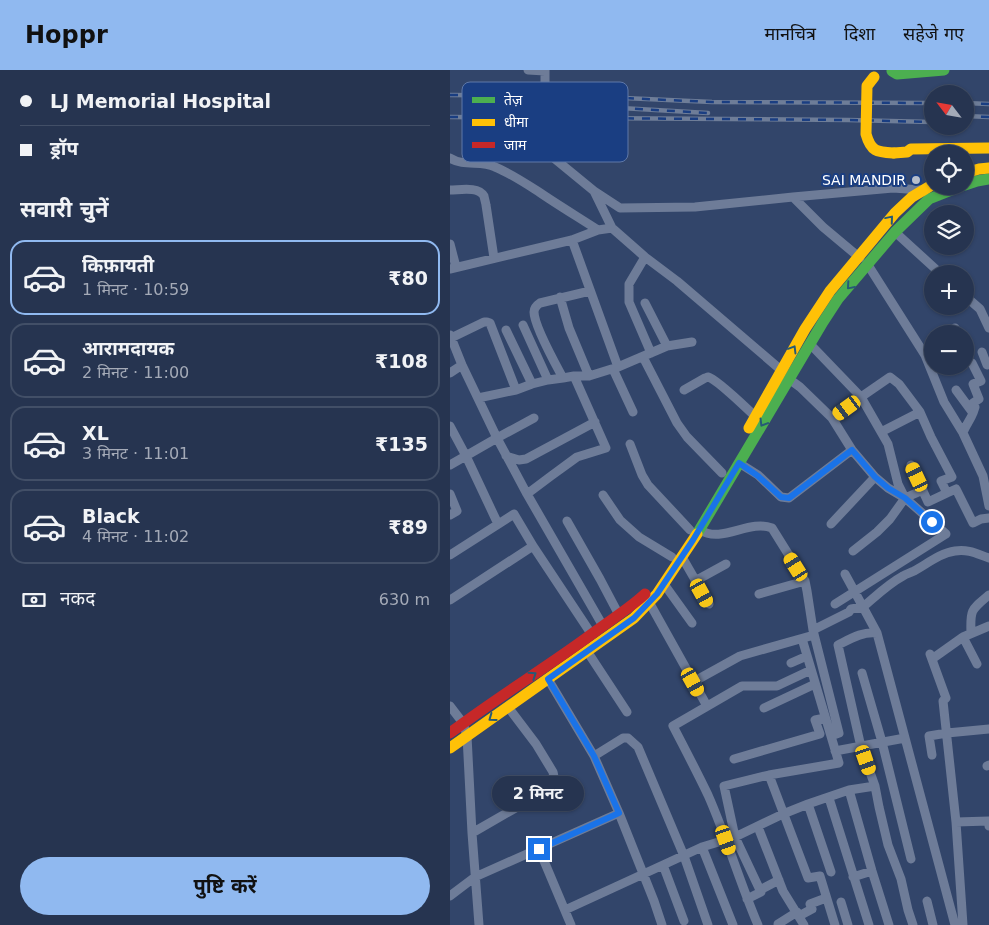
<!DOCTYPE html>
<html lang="hi">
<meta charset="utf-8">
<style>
:root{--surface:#263450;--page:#2e3c57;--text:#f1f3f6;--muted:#a4aab7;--line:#424f67;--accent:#90b9f0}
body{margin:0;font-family:"DejaVu Sans","Noto Sans Devanagari",sans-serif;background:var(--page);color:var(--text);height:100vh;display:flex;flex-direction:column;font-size:19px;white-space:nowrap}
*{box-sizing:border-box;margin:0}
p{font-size:16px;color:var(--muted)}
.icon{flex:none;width:28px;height:28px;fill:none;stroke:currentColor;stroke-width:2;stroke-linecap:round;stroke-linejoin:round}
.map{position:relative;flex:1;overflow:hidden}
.details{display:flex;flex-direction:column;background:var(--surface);width:450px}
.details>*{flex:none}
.hud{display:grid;align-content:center;height:110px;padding:0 20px;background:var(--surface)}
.needle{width:32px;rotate:301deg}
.buttons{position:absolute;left:474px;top:15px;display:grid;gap:10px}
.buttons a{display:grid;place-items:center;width:50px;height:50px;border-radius:50%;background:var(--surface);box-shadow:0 1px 4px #0004,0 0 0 1px var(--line);font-size:25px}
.end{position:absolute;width:22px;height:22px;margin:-11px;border:6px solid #1a73e8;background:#fff;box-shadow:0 0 0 2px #fff}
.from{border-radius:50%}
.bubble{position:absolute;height:35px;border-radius:18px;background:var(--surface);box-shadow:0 1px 4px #0004,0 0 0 1px var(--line);font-size:16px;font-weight:700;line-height:35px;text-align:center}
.car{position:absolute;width:15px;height:30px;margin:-15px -8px;border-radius:6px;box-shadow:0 0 4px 1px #0007;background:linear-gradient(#f5c518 24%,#345 0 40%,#f5c518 0 76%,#345 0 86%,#f5c518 0)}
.hud b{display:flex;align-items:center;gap:18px;height:48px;font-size:19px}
.hud b+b{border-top:1px solid var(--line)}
.hud i{width:12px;height:12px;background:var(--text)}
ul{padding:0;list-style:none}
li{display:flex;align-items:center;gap:15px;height:75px;margin:0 10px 8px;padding:0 10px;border:2px solid var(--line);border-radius:15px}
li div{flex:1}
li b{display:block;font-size:19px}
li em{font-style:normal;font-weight:700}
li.active{border-color:var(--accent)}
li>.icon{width:45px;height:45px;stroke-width:1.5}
h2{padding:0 20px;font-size:22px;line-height:60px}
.pay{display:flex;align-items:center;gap:12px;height:55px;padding:0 20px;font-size:19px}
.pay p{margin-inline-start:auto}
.action{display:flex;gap:10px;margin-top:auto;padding:10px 20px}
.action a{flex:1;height:58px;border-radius:30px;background:var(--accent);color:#111;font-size:20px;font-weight:700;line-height:58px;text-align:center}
header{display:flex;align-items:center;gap:30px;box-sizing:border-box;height:70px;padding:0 25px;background:var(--accent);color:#111}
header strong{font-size:24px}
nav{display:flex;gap:28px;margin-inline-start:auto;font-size:18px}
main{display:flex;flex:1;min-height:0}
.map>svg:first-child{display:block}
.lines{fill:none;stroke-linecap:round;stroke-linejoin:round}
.street{stroke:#6e7c98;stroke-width:9}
.fast{stroke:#4caf50;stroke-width:11}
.slow{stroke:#ffc107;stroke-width:11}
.jam{stroke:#c62828;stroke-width:11}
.rail-casing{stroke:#6e7d98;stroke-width:4.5}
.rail{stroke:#1a3e82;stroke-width:2.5;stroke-dasharray:8;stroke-linecap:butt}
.slow-bridge{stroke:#ffc107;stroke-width:11}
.oneway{stroke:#265a76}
.route{stroke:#1a73e8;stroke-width:6}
.poi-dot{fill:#b7becb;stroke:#1a3e82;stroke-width:2}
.labels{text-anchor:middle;stroke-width:4;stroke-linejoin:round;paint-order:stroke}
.poi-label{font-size:14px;fill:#fff;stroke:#1a3e82;text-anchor:end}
.key{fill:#1a3e82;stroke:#5f78a8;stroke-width:1}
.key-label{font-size:14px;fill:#fff}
</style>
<header>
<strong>Hoppr</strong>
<nav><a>मानचित्र</a><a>दिशा</a><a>सहेजे गए</a></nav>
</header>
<main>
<section class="details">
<div class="hud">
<b><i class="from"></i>LJ Memorial Hospital</b>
<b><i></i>ड्रॉप</b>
</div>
<h2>सवारी चुनें</h2>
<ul>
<li class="active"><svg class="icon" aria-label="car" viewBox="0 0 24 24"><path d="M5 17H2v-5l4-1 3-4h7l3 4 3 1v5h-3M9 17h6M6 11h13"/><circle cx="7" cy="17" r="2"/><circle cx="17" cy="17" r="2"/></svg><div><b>किफ़ायती</b><p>1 मिनट · 10:59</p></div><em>₹80</em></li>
<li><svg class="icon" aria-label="car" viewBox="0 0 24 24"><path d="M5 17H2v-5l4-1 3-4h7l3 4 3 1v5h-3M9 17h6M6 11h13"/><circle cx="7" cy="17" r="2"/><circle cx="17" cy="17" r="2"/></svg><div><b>आरामदायक</b><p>2 मिनट · 11:00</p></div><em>₹108</em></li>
<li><svg class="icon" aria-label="car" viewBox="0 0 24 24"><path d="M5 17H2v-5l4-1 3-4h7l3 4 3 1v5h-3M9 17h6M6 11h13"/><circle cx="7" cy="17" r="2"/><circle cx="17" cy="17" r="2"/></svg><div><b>XL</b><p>3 मिनट · 11:01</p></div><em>₹135</em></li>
<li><svg class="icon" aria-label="car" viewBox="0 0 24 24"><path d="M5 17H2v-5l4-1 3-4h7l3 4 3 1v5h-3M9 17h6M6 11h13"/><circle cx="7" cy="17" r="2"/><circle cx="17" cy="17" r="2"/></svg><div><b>Black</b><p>4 मिनट · 11:02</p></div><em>₹89</em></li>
</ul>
<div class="pay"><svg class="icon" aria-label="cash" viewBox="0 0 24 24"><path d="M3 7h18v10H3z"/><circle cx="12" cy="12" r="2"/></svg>नकद<p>630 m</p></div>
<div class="action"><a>पुष्टि करें</a></div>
</section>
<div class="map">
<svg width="539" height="855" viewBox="0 0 539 855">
<rect width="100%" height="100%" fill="#32456a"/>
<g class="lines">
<path class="street" d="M78 0 95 1
M95 0V54L97 67 105 89 144 121 170 138 245 137 343 127 443 118 471 120
M0 88C14 97 31 90 45 97 60 103 75 113 89 122 108 135 128 147 148 160
M0 120C10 120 28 116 34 126 34 127 36 134 36 135L44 188
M144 121 162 158
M343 127 373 157 410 188
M445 162 491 204
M0 174 6 197
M195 187 179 214V232L201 283
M418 195 475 285 494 332 513 363 533 406 539 436
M0 199 122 170 148 160 162 158 195 187 227 211 331 300
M515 226 530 239 539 258
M110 227 119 258 139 306
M195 233 217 276
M73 255 98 310
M56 260 82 314
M499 264 505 258
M0 265 12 295 47 368 84 348
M1 268 34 252H37L40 253 66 320
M360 274 411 327 440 307 449 314 470 342 481 367 502 407 491 411 497 423 506 419 523 453 531 449 539 448
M532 282 537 295
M475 285 482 278
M193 287 227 353 237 367 272 403
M522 293 531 311 523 314 529 329 523 333 525 337 523 343
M168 297 217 276 242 272
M163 299 183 342
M0 303 12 295
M113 308C106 295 84 256 84 242 84 238 87 235 90 233L140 221
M339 309 350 317 382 348 402 380 425 407 438 418 455 428 496 464 385 534
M234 320 255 308C256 308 257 307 258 307 267 309 297 339 306 347
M506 320 523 343C520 351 515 356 513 363
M28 328 66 320 82 314 98 310 113 308 124 306H139L168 297 122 170
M382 348 411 327 438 374 448 414 455 428 473 420
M0 356 16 386 48 454
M431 362 470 342
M180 374 192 405 198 415 240 460
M56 386 69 390 76 389 145 352
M289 393 308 405 331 427 339 428 402 380
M0 395 47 368 77 424 153 556
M461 395 478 432 497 423
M0 424 7 441 0 445
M77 424 101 406 127 387 156 378 124 306
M153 425 170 450 189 467 222 487
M117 451 150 509 169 545
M381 454 425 407
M250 460C272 474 299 449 322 458L355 511 357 521 363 560 389 663 381 666
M403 481 427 462 440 449 455 428
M0 485 64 444 83 476 142 565
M232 487 259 534
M245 511 276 494
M214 514 242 553
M309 524 355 511
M0 530 83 476
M199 532 257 636
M363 560 399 542 401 539 413 537 395 504
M427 563C413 561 400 569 388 575L411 677 425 716 429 737 438 775 451 809 458 840 463 855
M521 563C520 540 521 540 539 525
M137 581 177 642
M480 584 496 628 493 631 506 752 513 855
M482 589 513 567
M341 593 357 586
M527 594 513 567 539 556
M412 603 432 672 461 789
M98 609 144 686 169 743 204 831 212 855
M243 612 290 586 364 565
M0 636 13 653 17 666 22 763 29 855
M314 638 365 614
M385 681 455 668
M482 685 479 666 497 663 539 659
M144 686 173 668H178L188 677 234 786 258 855
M284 689 370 664 365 650 375 648
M537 696 539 695
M319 705 358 808 370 806 385 855
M399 720 422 801 439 855
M379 728 419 855
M358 734 381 802
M506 752 539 751V756
M308 757 333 821 354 855
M22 763 69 736 102 712 104 707 103 702 86 674 58 637
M252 777 283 855
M89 779 121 855
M403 807 422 801
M310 820 285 767 274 716 319 705 389 693 353 572
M0 826 25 807 169 743
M297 829 311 822 310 820 329 810
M477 831 483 855
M391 832 398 855
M115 840 213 795
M349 846 362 839 360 834 376 828
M234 851 213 795 252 777 285 767 333 744 358 734 399 720 425 716
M308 855C290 813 277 768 258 725 247 702 235 679 223 656L292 616H327L361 600
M329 855 328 854 347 842
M505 855 427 563 413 537C426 526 438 514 453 506 456 504 460 503 464 501 477 494 490 483 505 481 519 479 527 484 539 488"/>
<path class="fast" d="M446 0 442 1 447 4 494 0
M515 115 527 111 539 109
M247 464 373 252 388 229 445 162 479 129 512 116"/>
<path class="slow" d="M444 83 457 82 461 79 539 78
M515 103 529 99 539 98
M299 358 355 259 380 221 445 143 462 127 482 115
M0 678 184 548 207 524 247 464"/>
<path class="jam" d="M0 663C47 627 98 597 146 561 162 549 180 538 195 524"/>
<g class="rail-casing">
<path id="rail" d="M0 25 130 26 262 32 482 33
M515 33 539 34
M153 37 258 43
M515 46 539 47
M0 47 398 50 482 52"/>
</g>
<use href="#rail" class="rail"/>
<path class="slow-bridge" d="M424 7 417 16 416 64C421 82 427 82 444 83"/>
</g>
<defs><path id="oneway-chevron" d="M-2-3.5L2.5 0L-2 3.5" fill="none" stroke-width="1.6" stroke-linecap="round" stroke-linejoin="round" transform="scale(1.25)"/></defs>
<g class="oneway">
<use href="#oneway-chevron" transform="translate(440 149) rotate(-50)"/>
<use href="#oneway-chevron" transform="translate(400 216) rotate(131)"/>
<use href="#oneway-chevron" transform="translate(343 279) rotate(-59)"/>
<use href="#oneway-chevron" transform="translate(313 353) rotate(121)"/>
<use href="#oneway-chevron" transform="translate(83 605) rotate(-34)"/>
<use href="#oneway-chevron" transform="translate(42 648) rotate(144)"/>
</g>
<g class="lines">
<path class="route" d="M89 779 169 743 144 686 98 609 184 548 207 524 243 470 289 393 308 406 331 427 339 428 402 380 425 407 438 418 455 428 482 452"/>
</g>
<circle class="poi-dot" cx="466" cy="110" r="5"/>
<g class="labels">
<g class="poi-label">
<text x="456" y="115">SAI MANDIR</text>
</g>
</g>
<rect x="12" y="12" width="166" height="80" rx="8" class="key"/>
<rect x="22" y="27" width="23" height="6" fill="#4caf50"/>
<rect x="22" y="49" width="23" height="7" fill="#ffc107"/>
<rect x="22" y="72" width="23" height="6" fill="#c62828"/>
<g class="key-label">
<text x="54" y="35">तेज़</text>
<text x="54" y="57">धीमा</text>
<text x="54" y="80">जाम</text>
</g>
</svg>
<div class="buttons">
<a><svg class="needle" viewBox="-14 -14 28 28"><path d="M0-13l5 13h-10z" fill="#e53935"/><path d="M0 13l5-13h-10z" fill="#a4aab7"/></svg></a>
<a><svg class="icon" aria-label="locate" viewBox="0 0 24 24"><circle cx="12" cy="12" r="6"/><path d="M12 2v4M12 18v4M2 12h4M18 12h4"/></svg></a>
<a><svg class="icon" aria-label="layers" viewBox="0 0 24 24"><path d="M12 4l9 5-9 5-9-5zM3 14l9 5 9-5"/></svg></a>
<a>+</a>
<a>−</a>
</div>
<i class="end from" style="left:482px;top:452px"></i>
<i class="end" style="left:89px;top:779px"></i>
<div class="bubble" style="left:42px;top:706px;width:92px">2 मिनट</div>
<i class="car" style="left:397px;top:338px;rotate:234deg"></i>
<i class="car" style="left:467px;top:407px;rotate:335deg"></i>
<i class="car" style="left:346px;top:497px;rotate:328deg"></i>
<i class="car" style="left:252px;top:523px;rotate:151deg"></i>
<i class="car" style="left:243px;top:612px;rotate:151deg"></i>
<i class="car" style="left:416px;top:690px;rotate:161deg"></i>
<i class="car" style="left:276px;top:770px;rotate:161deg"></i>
</div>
</main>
